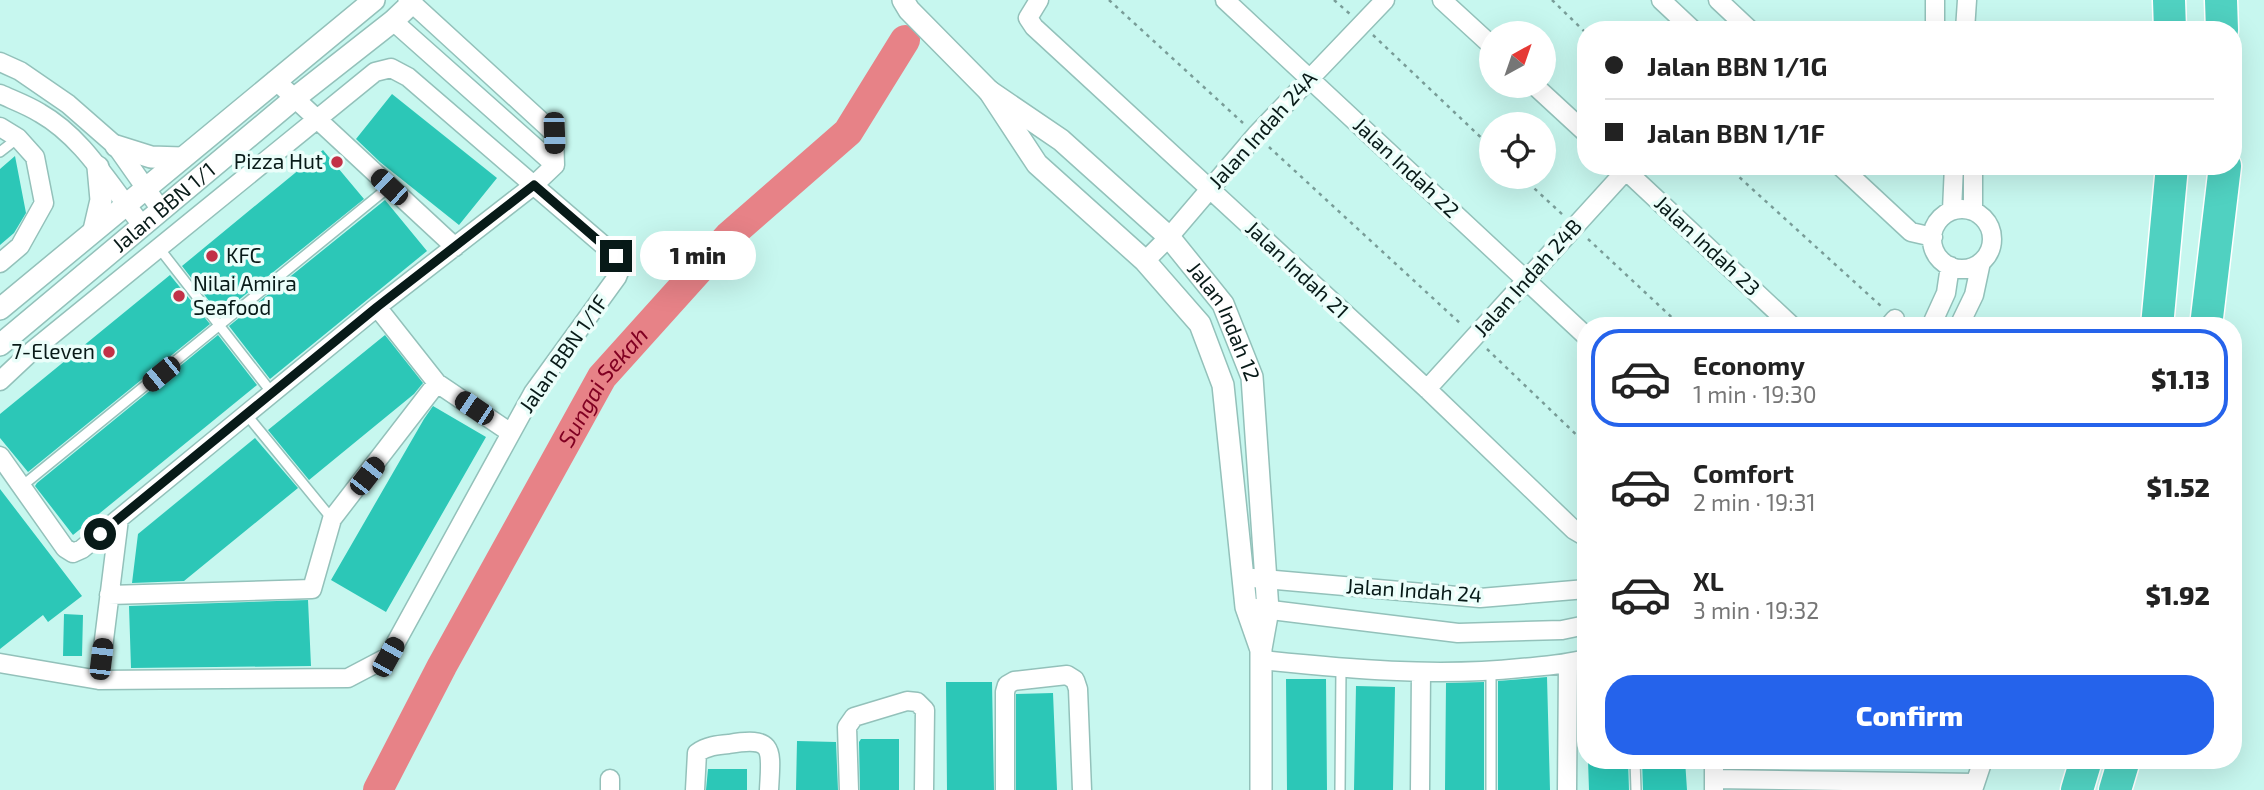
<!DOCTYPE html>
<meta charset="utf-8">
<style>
:root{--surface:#fff;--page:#f6f6f6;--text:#222;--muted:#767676;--line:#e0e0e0;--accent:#2563eb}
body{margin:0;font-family:"Exo 2",sans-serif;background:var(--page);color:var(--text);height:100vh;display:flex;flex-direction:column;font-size:26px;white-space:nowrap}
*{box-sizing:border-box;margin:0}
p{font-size:23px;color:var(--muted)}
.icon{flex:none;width:38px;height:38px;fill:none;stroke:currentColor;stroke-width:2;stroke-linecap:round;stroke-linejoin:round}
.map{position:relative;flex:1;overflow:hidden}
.sheet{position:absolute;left:1577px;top:317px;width:665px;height:452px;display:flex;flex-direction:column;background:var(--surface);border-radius:28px;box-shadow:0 7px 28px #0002}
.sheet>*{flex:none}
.banner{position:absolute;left:1577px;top:21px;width:665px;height:154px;border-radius:28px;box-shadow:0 7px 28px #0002;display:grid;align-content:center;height:154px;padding:0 28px;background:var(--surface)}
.needle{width:46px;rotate:40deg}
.tools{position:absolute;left:1479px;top:21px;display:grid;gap:14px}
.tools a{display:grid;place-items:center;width:77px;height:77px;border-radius:50%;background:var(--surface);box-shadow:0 7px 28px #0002;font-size:35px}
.end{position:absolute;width:32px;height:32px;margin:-16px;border:9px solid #081a18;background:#fff;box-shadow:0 0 0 4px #fff}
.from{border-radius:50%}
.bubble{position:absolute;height:49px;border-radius:24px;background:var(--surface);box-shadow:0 7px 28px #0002;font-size:23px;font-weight:800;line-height:49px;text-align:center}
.car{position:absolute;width:21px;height:42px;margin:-21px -10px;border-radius:9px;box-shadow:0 0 5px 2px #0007;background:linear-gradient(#222 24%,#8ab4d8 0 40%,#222 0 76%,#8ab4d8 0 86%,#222 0)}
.banner b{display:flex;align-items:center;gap:24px;height:66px;font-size:26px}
.banner b+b{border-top:2px solid var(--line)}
.banner i{width:18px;height:18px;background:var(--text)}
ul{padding:12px 0 0;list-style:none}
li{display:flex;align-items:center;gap:21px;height:98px;margin:0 14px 10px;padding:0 14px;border:4px solid transparent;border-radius:28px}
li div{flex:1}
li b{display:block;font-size:26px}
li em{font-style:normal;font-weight:800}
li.current{border-color:var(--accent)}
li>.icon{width:63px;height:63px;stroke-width:1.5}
.action{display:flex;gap:14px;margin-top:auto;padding:14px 28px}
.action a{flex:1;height:80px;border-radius:28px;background:var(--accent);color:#fff;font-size:28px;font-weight:800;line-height:80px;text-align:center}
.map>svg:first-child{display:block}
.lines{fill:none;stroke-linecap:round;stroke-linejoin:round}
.river{stroke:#e78287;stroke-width:30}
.building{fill:#2cc7b7}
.service-casing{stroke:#93c1ba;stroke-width:12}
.minor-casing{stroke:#93c1ba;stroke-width:21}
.tertiary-casing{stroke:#93c1ba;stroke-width:24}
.motorway-casing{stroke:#fff;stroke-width:35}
.path{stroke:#799d98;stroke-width:2.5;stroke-dasharray:3.5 5;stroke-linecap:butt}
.service{stroke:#fff;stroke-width:9}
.minor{stroke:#fff;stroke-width:18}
.tertiary{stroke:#fff;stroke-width:21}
.motorway{stroke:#50d1c1;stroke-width:32}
.route{stroke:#081a18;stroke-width:9}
.poi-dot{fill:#c23147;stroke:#ebfefa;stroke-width:2.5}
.labels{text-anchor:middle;stroke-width:7;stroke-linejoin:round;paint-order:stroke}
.street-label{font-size:21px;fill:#081a18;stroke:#ebfefa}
.poi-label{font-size:21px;fill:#081a18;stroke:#ebfefa;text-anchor:end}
.water-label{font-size:23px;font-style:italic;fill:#810022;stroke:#ebfefa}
</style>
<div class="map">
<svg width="2264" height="790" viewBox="0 0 2264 790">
<rect width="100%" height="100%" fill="#c7f7ef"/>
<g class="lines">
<path class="river" id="s1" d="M378 790 442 666 602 377 729 236 848 132 905 40"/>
</g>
<path class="building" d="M392 94 497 178 459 225 380 162 356 139Z
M323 150 364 199 220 315 182 266Z
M15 156 26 213 14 233 0 245V169Z
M385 200 427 251 270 379 229 326Z
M170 275 210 324 28 472 0 438V414Z
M218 335 257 385 73 535 35 486 37 483Z
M385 335 423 383 414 394 309 480 268 430Z
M433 406 486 437 386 612 331 580 424 419Z
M255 438 298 488 184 581 132 583 138 534Z
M0 489 82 596 48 622 43 615 0 649Z
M308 600 311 666 131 668 129 606Z
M64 614 83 615 82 656H63Z
M1547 677 1550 790H1498V681Z
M1286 679H1326L1327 790H1287Z
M946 682H992L994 790H947Z
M1484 682V790H1445L1446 683Z
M1356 686 1395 687 1393 790H1354Z
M1053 693 1057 790H1016V694Z
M861 739H899V790H860L859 742Z
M797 741 836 742 838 790H796Z
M1588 760H1628L1629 790H1589Z
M1642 760H1685L1687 790H1643Z
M708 769H747V790H706Z"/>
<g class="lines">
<g class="service-casing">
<path id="service" d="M0 152 18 138
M159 248 272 393
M246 414 332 519
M22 486 389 187
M1491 671V790
M1635 760 1636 790
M1340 790 1341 668"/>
</g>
<g class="minor-casing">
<path id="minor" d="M1039 0 1028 18 1034 27 1427 389 1574 530 1586 537
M1225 0 1586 336
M1442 0 1491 45
M1661 0 1693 30
M1718 0 1750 30
M412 3 554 133 555 165
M393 21 555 165
M1935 30V0
M1965 30 1967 0
M0 62 20 71 68 104 116 146 161 210
M275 80 455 247
M1535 86 1586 133
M0 94C13 100 27 105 40 113 84 138 110 186 142 225
M0 127 18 138 35 157 44 203 20 246 0 263
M1621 166 1792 326
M1840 166 1911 232 1933 237
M1973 166V211
M1932 239a30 30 0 1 1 60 0a30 30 0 1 1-60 0Z
M1952 210 1954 166
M1145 261 1169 237 1256 135 1385 0
M377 307 437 383 511 433
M1889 326 1895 319
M1931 326 1946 293 1950 266
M1959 326 1974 295 1981 262
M0 381 32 351 375 72 391 68 408 77 616 256 621 267 617 277 533 393 388 657 348 678 99 680 0 663
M1427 389 1630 166
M0 456 65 548 73 553 82 549 377 307 534 185 555 165
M1253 578 1480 598 1586 589
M109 595 312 589 332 519 437 383
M1255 608 1458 633 1562 630 1586 625
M1262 660C1348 669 1435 677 1521 668 1543 666 1564 665 1586 659
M99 680 119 519
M1714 760V790
M1714 779 1975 783
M610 790V779
M695 790 697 753C707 746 717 745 729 744 776 736 771 750 769 790
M849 790 847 727 854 717 907 701 917 702 925 710 924 790
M1005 790V692L1007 685 1014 681 1067 675 1075 680 1078 689 1082 790
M1420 790 1421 672
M1567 790 1568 664
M1973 790 1983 760"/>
</g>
<g class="tertiary-casing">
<g id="tertiary">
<path d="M903 0 909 10 989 91 1037 164 1145 261 1200 324 1223 385 1246 607 1260 647"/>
<path id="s2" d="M989 91 1061 140 1169 237 1223 304 1252 377 1268 610 1261 649V790"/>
<path d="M116 146 151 157 182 158"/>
<path d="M94 230 101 200 98 167"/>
<path d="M0 309 374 0"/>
<path id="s3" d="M0 345 295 98 393 21 412 3 409 0"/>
</g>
</g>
<g class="motorway-casing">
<path id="motorway" d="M2169 0 2170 30
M2221 0 2222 30
M2157 326 2172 166
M2206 326 2225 166
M2077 790 2086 760
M2115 790 2124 760"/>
</g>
<path class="path" d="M1109 0 1243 123
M1334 0 1350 14
M1552 0 1586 33
M1373 35 1491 147
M1269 147 1462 325
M1727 166 1882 307
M1522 177 1563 215
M1588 239 1681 326
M1487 349 1586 444"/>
<use href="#service" class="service"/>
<use href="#minor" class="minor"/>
<use href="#tertiary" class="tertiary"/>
<use href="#motorway" class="motorway"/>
</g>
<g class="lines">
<path class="route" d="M100 534 377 307 534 185 616 256"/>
</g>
<g class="poi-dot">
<circle cx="337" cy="162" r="7"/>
<circle cx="212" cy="256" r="7"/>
<circle cx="179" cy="296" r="7"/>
<circle cx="109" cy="352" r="7"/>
</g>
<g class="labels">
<g class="street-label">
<text transform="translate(1263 130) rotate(-48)" y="7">Jalan Indah 24A</text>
<text transform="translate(1406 168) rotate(43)" y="7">Jalan Indah 22</text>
<text dy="7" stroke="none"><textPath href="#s3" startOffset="214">Jalan BBN 1/1</textPath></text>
<text transform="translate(1707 246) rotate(43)" y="7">Jalan Indah 23</text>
<text transform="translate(1297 270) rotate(43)" y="7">Jalan Indah 21</text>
<text transform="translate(1528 278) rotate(-48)" y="7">Jalan Indah 24B</text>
<text dy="7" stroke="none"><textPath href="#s2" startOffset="334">Jalan Indah 12</textPath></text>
<text transform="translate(564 354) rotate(-55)" y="7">Jalan BBN 1/1F</text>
<text transform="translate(1414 591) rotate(4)" y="7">Jalan Indah 24</text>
</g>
<g class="poi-label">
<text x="323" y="169">Pizza Hut</text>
<text x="226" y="263" text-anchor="start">KFC</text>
<text x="193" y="291" text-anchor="start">Nilai Amira<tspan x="193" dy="24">Seafood</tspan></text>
<text x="95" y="359">7-Eleven</text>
</g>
<g class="water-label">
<text dy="8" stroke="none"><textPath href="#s1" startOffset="462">Sungai Sekah</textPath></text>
</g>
</g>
</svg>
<div class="tools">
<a><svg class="needle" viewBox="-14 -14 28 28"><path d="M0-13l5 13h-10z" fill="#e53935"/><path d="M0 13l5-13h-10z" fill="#767676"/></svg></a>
<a><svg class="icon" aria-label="locate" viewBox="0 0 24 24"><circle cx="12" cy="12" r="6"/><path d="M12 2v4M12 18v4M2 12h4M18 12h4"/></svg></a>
</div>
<i class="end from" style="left:100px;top:534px"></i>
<i class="end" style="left:616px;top:256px"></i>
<div class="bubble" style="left:640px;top:231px;width:116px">1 min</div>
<i class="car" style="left:554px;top:133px;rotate:178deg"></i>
<i class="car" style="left:389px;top:187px;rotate:313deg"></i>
<i class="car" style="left:161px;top:374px;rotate:231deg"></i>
<i class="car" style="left:474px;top:408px;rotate:304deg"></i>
<i class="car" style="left:367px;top:476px;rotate:38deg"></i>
<i class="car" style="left:388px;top:657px;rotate:29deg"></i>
<i class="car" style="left:101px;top:659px;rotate:7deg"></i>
<div class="banner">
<b><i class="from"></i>Jalan BBN 1/1G</b>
<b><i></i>Jalan BBN 1/1F</b>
</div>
<section class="sheet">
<ul>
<li class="current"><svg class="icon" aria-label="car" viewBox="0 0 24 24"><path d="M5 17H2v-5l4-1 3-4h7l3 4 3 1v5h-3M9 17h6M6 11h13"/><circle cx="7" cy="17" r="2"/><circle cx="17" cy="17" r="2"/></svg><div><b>Economy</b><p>1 min · 19:30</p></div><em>$1.13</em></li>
<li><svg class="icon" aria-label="car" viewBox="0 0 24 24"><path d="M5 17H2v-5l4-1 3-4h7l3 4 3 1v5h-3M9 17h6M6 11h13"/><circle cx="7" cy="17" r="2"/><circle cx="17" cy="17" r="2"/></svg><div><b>Comfort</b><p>2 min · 19:31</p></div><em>$1.52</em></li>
<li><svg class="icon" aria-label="car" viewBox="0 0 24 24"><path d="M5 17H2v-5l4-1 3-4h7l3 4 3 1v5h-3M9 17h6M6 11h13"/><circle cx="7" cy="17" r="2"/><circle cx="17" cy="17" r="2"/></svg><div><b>XL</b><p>3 min · 19:32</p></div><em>$1.92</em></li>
</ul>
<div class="action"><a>Confirm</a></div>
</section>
</div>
